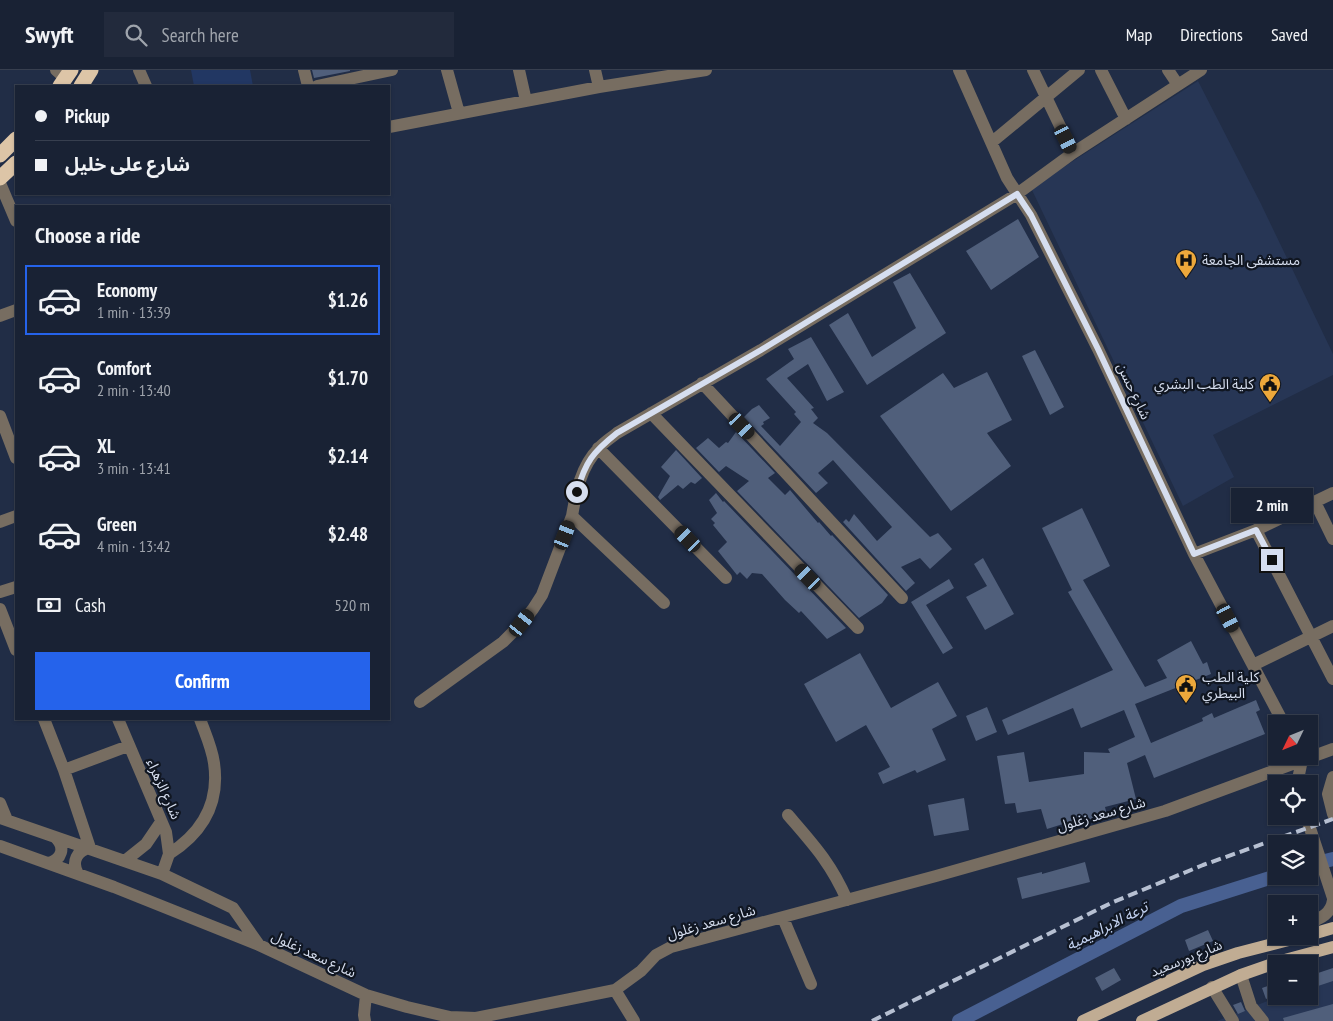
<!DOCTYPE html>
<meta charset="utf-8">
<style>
:root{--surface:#192234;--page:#222a3c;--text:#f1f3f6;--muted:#9fa4ac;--line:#373f4f;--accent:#2563eb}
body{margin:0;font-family:"PT Sans Narrow","Noto Sans Arabic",sans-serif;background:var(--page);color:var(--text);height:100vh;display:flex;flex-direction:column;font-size:19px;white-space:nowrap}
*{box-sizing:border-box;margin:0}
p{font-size:16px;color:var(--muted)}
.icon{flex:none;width:28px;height:28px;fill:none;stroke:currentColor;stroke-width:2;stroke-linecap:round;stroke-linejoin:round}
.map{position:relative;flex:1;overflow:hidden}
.sheet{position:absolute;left:15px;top:135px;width:375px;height:515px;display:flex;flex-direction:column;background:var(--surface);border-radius:0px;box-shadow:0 1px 4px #0004,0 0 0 1px var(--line)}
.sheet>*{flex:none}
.banner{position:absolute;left:15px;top:15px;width:375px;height:110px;border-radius:0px;box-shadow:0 1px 4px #0004,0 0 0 1px var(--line);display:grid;align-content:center;height:110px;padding:0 20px;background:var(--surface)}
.needle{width:32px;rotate:227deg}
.tools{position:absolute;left:1268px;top:645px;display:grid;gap:10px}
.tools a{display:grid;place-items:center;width:50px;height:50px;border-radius:0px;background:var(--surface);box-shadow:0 1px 4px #0004,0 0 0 1px var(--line);font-size:25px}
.end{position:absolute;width:22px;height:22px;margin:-11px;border:6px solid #d6deef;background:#111;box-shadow:0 0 0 2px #111}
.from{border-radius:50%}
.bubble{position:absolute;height:35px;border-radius:0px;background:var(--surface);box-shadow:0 1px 4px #0004,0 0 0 1px var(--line);font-size:16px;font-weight:800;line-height:35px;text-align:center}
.car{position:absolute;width:15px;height:30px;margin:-15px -8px;border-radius:6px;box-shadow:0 0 4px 1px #0007;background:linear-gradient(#222 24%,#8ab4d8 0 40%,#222 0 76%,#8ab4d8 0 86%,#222 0)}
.banner b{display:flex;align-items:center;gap:18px;height:48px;font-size:19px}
.banner b+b{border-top:1px solid var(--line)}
.banner i{width:12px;height:12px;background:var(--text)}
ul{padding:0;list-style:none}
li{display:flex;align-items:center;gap:15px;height:70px;margin:0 10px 8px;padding:0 10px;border:2px solid transparent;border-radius:0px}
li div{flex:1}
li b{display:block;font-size:19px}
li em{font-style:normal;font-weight:800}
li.current{border-color:var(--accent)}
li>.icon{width:45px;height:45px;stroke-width:1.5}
h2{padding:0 20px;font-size:22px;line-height:60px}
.pay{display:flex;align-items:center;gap:12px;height:55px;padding:0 20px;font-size:19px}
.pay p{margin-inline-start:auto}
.primary-button{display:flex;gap:10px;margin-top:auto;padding:10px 20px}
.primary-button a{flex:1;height:58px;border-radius:0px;background:var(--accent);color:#fff;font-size:20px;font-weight:800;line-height:58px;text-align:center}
header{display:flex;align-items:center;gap:30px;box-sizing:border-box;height:70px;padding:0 25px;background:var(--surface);border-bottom:1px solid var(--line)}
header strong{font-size:24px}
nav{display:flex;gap:28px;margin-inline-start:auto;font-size:18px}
.search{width:350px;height:45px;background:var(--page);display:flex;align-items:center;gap:12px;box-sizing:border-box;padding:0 18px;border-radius:0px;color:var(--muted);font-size:19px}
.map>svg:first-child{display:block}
.built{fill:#273655}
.green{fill:#223763}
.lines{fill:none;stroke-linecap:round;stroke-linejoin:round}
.canal{stroke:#486091;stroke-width:14}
.building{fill:#505f7b}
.minor{stroke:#776d61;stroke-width:12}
.major{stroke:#c0ac93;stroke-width:12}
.highway{stroke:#ddc5a7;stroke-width:15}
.rail{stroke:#b7c0d2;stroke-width:4;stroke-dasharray:10 5;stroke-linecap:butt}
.route{stroke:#d6deef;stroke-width:6}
.labels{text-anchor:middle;stroke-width:4.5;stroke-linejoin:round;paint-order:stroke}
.poi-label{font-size:14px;fill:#d6deef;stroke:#101621;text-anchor:start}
.street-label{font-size:14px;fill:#d6deef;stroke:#101621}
.water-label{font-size:15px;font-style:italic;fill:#c4d3f2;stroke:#101621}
</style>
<header>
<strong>Swyft</strong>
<div class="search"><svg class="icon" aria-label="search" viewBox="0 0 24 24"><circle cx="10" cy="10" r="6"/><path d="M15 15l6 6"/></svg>Search here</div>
<nav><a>Map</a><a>Directions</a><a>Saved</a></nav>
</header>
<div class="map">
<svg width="1333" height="951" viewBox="0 0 1333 951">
<rect width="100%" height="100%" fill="#212d46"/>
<path class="built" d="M1198 11 1261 134 1333 284V305L1213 365 1234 407 1183 436 1031 118Z
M1333 906V951H1217L1280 926H1309V915Z"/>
<path class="green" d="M191 0H250L253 16H194Z"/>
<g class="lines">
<path class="canal" d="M1309 795 1333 789
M959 951 1181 836 1276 806"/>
</g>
<path class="building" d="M312 0H350V1L314 8Z
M1018 149 1039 187 991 220 966 181Z
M910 203 946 263 867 315 829 255 848 243 872 287 916 258 893 212Z
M811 267 844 322 827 331 808 294 787 308 814 338 811 339 818 348 813 353 827 363 930 467 938 463 952 479 930 499 920 488 901 497 915 513 906 521 843 452 846 449 849 452 854 444 877 471 892 457 833 390 818 403 828 413 816 423 744 347 752 339 759 335 770 348 763 352 764 354 761 356 780 376 801 352 794 344 796 342 766 309 794 289 788 279Z
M1035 280 1064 337 1050 345 1022 286Z
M987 302 1012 350 987 363 1011 396 951 441 880 346 943 303 954 318Z
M736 362 775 403 768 408 785 425 790 420 818 453 819 452 831 466 832 465 888 525 882 533 859 548 737 421 749 411 726 396 719 402 696 378 708 368 719 378 726 372 728 373Z
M676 380 702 408 695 414 691 412 683 419 678 415 660 430 658 427 670 406 661 397Z
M716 423 723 432 724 431 846 558 827 569 801 541 799 543 785 530 762 504 752 503 747 509 740 502 737 505 718 481 727 472 713 455 715 453 711 449 717 443 709 430Z
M1082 438 1110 496 1083 510 1145 617 1167 608 1157 590 1191 571 1203 594 1207 592 1211 604 1135 634 1151 673 1203 651 1202 648 1212 643 1214 648 1256 630 1260 640 1256 642 1265 664 1154 708 1145 685 1127 693 1136 729 1105 737 1107 745 1063 756V754L1047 759 1041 739 1017 743 1015 733 1005 734 997 686 1024 682 1029 712 1084 704V682L1110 683 1108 679 1135 667 1124 640 1081 658 1073 638 1008 665 1002 650 1113 600 1068 522 1072 520 1042 458Z
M983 488 1014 544 985 560 966 527 987 516 974 494Z
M949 509 954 518 926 535 953 578 943 584 911 532Z
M860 583 891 638 938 612 957 646 932 659 946 690 917 703 915 700 883 714 878 703 890 697 866 655 836 672 804 614Z
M987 637 997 662 976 671 966 646Z
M964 728 969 760 934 766 928 735Z
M1085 792 1090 812 1022 829 1017 808 1042 802V804Z
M1208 860 1213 871 1189 881 1185 870Z
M1114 898 1121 910 1102 921 1095 908Z
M1333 898V911L1309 919V906Z
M1276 913V925L1266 929 1262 918Z
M1241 932 1245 941 1238 944 1233 935Z
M1333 934V951H1284L1283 948Z"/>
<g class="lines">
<path class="minor" d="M56 0 66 9
M139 0 146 16
M304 0 308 16
M447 0 459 43
M519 0 526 31
M595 0 599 17
M959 0 1007 108 1031 145 1098 279 1194 484 1284 654
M1033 0 1073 83
M1101 0 1126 49
M1168 0 1178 15
M317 16 392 0
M389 57 599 17 706 0
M992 72 1079 0
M0 113 16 151
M0 246 16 240
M702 313 902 528
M651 343 858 558
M0 346 16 388
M598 378 726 508
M1315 432 1333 469
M0 452 16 446
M1256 460 1333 609
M1194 484 1256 460 1333 423
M0 522 16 517
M664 533 572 446C576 422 581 396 599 378 604 372 611 368 617 363L761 280 1017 124 1073 83 1201 0
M0 539 16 580
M1253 595 1333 556
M420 632 503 572 522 553 533 539 542 525 572 446
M44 649 64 700 90 778C77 780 71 792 78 804
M118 649 166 762 169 784 162 804
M64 700 128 676
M1333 707 1328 724 1333 744
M1297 714 1302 690
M0 733 7 750
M788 745C813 774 831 793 847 830
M1306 746 1333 828
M0 748 162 804 233 838 259 875
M0 776 114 817 259 875 366 925 407 937 450 947 476 948 615 920 641 901 656 885 671 877 936 806 1165 741 1333 679
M169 784C202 763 220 734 214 693 212 678 205 663 200 649
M126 790 146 774 161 752
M48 793C62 790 66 777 55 767
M783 848 811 914
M1309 853C1321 848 1331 844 1333 830
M1241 905 1251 936 1263 951
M1212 917 1233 951
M615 920 634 951
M365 951 364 945 366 925"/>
<path class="major" d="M1309 865 1333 858
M1083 951 1203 895 1238 883 1304 866
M1142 951 1241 905 1281 891 1333 877"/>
<path class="highway" d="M60 16 71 0
M81 16 91 0
M0 85 16 69
M0 108 16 93"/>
<path class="rail" d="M872 951 1111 833 1203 795 1333 749"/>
</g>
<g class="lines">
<path class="route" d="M577 422C585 392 593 382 617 363L761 280 1017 124 1031 145 1098 279 1194 484 1256 460 1272 490"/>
</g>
<defs>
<g id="hospital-pin" transform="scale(1.125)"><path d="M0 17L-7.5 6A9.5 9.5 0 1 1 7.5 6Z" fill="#eda83b" stroke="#101621"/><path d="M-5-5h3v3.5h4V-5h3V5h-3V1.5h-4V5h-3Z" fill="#111"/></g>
<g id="civic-pin" transform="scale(1.125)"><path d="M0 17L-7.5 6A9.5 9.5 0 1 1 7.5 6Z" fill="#eda83b" stroke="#101621"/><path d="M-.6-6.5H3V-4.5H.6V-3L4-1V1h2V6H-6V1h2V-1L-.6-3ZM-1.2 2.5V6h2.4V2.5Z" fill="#111"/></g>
</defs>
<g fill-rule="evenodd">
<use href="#hospital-pin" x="1186" y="190"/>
<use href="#civic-pin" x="1270" y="314"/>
<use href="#civic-pin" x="1186" y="615"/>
</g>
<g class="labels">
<g class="poi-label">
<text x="1202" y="195">مستشفى الجامعة</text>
<text x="1254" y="319" text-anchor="end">كلية الطب البشري</text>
<text x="1202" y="612">كلية الطب<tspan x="1202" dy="16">البيطري</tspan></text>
</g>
<g class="street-label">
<text transform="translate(1134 321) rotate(65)" y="5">شارع حسن</text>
<text transform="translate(164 719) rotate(66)" y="5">شارع الزهراء</text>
<text transform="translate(1101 744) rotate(-16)" y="5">شارع سعد زغلول</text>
<text transform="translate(711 852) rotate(-16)" y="5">شارع سعد زغلول</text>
<text transform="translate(314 884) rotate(25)" y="5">شارع سعد زغلول</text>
<text transform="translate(1186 888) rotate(-22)" y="5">شارع بورسعيد</text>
</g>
<g class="water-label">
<text transform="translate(1107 856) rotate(-27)" y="5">ترعة الابراهيمية</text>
</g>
</g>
</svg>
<div class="tools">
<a><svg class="needle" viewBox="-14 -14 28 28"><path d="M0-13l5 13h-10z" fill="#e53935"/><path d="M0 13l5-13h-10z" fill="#9fa4ac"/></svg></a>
<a><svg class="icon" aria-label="locate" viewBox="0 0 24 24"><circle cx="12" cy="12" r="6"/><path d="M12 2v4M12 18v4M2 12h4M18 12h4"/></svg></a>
<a><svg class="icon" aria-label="layers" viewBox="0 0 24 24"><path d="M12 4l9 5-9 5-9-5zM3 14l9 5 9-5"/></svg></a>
<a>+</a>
<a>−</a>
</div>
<i class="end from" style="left:577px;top:422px"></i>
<i class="end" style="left:1272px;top:490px"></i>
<div class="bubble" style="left:1231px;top:418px;width:82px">2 min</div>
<i class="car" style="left:1066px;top:69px;rotate:154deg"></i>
<i class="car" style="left:742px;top:356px;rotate:137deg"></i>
<i class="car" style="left:565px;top:465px;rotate:21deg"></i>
<i class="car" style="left:688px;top:469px;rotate:316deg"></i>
<i class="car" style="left:808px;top:507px;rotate:316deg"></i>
<i class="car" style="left:1228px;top:548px;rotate:152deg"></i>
<i class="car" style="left:522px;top:553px;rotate:39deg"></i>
<div class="banner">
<b><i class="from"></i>Pickup</b>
<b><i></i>شارع على خليل</b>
</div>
<section class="sheet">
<h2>Choose a ride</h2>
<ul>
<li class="current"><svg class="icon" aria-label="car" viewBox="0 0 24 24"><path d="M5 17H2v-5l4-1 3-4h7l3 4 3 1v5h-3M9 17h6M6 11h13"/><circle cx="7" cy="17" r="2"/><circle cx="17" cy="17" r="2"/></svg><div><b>Economy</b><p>1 min · 13:39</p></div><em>$1.26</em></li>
<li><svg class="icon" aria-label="car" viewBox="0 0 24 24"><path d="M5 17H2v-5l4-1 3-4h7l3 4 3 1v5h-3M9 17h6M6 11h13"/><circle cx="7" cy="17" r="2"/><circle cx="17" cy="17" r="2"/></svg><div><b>Comfort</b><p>2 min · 13:40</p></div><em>$1.70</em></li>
<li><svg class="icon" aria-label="car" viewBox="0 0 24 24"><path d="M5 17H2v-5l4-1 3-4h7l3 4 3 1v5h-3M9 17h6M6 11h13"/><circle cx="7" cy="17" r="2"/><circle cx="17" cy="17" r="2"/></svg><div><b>XL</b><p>3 min · 13:41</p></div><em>$2.14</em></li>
<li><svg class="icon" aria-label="car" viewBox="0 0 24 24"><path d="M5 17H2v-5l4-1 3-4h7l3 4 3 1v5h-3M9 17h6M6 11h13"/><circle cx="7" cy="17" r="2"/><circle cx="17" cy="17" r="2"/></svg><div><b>Green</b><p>4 min · 13:42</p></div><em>$2.48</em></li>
</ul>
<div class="pay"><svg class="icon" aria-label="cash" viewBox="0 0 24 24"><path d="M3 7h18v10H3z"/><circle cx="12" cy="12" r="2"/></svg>Cash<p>520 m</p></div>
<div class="primary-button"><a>Confirm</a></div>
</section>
</div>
